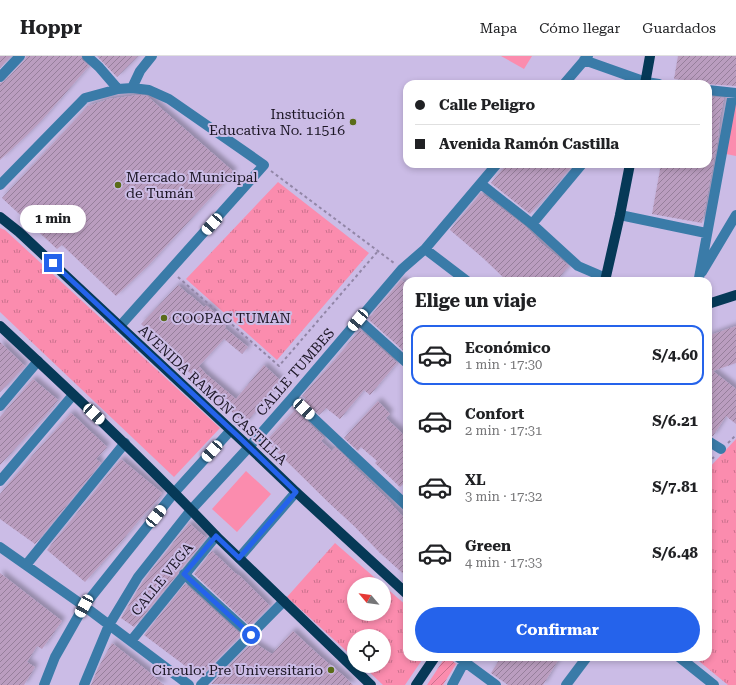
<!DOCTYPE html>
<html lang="es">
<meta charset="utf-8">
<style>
:root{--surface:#fff;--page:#f2f2f2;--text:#202124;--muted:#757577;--line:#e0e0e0;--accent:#2563eb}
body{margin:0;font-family:"Roboto Serif",serif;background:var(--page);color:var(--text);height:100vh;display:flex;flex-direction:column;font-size:15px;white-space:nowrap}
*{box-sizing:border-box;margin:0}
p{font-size:13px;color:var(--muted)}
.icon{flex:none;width:22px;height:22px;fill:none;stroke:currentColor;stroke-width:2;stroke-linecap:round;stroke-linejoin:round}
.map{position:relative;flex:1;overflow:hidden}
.sheet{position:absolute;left:403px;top:221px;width:309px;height:384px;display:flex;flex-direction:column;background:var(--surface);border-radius:12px;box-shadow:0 2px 6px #0003}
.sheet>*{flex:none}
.guide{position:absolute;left:403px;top:24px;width:309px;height:88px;border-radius:12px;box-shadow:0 2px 6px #0003;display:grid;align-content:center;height:88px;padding:0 12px;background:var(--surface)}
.needle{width:26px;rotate:299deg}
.controls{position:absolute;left:347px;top:521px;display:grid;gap:8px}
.controls a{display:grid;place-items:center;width:44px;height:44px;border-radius:50%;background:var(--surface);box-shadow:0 2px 6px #0003;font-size:20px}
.end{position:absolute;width:18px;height:18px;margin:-9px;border:5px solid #2563eb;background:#fff;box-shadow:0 0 0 2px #fff}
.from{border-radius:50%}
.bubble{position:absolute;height:28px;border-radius:14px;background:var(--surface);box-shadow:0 2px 6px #0003;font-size:13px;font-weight:700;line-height:28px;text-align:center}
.car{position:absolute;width:12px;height:24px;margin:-12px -6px;border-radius:5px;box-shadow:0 0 3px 1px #0007;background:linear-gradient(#fff 24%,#345 0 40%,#fff 0 76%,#345 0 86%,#fff 0)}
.guide b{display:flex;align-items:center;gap:14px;height:38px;font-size:15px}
.guide b+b{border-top:1px solid var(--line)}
.guide i{width:10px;height:10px;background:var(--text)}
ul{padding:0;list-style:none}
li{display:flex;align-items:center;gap:12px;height:60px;margin:0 8px 6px;padding:0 4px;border:2px solid transparent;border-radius:12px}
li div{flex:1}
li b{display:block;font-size:15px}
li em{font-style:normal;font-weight:700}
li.active{border-color:var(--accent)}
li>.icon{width:36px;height:36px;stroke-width:1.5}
h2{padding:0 12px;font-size:18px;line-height:48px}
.button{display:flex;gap:8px;margin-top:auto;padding:8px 12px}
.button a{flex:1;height:46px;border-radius:24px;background:var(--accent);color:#fff;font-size:16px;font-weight:700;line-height:46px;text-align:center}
header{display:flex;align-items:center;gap:24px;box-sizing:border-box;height:56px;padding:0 20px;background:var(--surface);border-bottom:1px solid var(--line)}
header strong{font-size:19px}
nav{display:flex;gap:22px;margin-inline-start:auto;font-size:14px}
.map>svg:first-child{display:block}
.grass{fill:url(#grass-tufts)}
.garden{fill:url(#garden-furrows)}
.pitch{fill:#fb8cae}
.building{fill:url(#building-hatch);filter:url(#shadow)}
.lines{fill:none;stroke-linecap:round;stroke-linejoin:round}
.path{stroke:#9286a7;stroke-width:2;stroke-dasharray:3 3;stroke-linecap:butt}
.minor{stroke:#3a7ba8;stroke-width:10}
.major{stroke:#063957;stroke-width:10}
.route{stroke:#2563eb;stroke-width:5}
.poi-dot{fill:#5a6c19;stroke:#cbbce6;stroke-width:1.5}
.labels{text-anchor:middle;stroke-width:4;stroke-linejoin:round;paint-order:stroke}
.poi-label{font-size:14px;fill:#1c1625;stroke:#cbbce6;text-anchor:end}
.street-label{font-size:14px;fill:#1c1625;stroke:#cbbce6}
</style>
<header>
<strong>Hoppr</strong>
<nav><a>Mapa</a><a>Cómo llegar</a><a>Guardados</a></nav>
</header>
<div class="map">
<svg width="736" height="629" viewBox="0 0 736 629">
<defs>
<pattern id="grass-tufts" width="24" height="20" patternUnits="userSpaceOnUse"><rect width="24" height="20" fill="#fb8cae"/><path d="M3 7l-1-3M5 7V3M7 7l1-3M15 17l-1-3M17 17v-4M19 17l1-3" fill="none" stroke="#ca718d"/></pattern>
<pattern id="garden-furrows" width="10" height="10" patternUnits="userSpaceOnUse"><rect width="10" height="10" fill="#fb8cae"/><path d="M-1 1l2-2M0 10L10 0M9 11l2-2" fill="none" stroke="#ca718d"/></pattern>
<pattern id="building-hatch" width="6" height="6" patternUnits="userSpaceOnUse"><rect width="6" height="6" fill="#ba9dbf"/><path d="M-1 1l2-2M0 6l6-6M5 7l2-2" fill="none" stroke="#967f9b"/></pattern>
<filter id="shadow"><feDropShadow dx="3.5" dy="-3.5" stdDeviation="2" flood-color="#0004"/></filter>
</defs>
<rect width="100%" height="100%" fill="#cbbce6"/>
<path class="grass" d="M278 126 369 197 277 304 186 223Z
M0 172 5 174 220 372 174 421 0 256Z
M736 383V629H728L694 601H708V413Z
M335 487 382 528H354V558H384V530L407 550V601H424L405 629H383L363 610H384V580H354V602L287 541Z"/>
<path class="garden" d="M449 602 456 608 443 629H427L444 603Z"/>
<path class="pitch" d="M501 0H532L524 13Z
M735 49H736V100L726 98Z
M246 415 271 438 237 476 212 453Z"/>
<path class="building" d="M0 0H11L0 12Z
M26 0H81L82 4 89 10 42 64 25 81 0 104V27L5 25 25 4Z
M97 0H138L117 21Z
M678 0H736V30L708 28V27L674 23Z
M139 39 147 40 234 116 148 210 116 240 62 189 57 193 2 142 88 50 109 43Z
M708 41 724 42 720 61 718 82 702 167 652 158 661 108H708Z
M507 108H574L530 158 491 127Z
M481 137 526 171 542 188 569 210 556 225H507L483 202 450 174Z
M401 224 407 228V296L406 297 369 264 370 263 369 262Z
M178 229 189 239V238L204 251 206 249 215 257 214 259 226 270 225 272 248 291 242 298 224 283 199 310 206 318 236 343 264 309 281 325 245 368 192 319 141 268Z
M736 270V307L713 315 736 333V368L726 360 713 380 708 379V280Z
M360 274 397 307 370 339 364 334 340 363 326 352 319 359 304 345 306 343 302 340 332 307Z
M0 286 25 310 0 336Z
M33 323 58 344 45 360 0 409V361Z
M378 345 390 358 386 362 407 382V432L403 428 400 431 375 407 377 405 361 391 358 395 344 382Z
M295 354 324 382 321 385 332 395 335 391 349 404 348 405 383 439 407 465V521L380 497 354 470 328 446 266 385Z
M71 357 107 391 96 403 101 407 35 488 0 463V438L32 400Z
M121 403 162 437 157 445 141 462 120 487 85 526 47 494Z
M189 467 206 482 182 512 179 514 178 517 134 571 121 562 143 525Z
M212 495 235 517 240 520 270 550 250 570 194 518Z
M0 517 62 565 42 593 37 590 27 606 35 611 24 629H0Z
M185 528 241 579 200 621 144 579Z
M293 575 321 601 345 621 353 629 211 628 253 586 272 598Z
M112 587 149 616 164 629H91L98 612Z
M501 601H560L543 629H508L491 617Z"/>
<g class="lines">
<path class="path" d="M271 115 394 207
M178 221 279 310 378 195
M728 387 736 379
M708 407 714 401"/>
<path class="minor" d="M87 0 99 11 118 33
M584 4 646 26 659 28
M0 21 20 0
M564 28 588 0
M132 32 140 15 152 0
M708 34 736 37
M481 128 532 168 578 210 606 222
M0 129 85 42 118 33 132 32 149 34 169 43 264 109 120 270
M620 159 706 177
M532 168 582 108
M425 193 467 225
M702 216 736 159
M699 222 733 37
M358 263 407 307
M292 342 407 450
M0 350 38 305
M708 385 721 393
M0 425 73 339
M0 491 84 550 189 629
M239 502 296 436
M26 509 125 387
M184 518 251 579
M131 585 216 480
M458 601 496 629
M679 601 714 629
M44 629 55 601 84 550 174 437 231 374
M84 629 109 569 138 521 191 454 249 391 292 342 402 213 425 193 497 108
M201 629 284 545
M452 629 467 601
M566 629 587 601"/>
<path class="major" d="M645 28 650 0
M0 161 19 176 249 391 296 436 407 538
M605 225 620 159 630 108
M708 248 736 239
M0 270C73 338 147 407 216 480L371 629
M416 629 435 601"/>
</g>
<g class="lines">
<path class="route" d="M53 207 240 382 296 436 239 502 216 480 184 518 251 579"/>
</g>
<g class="poi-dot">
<circle cx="353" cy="66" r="4"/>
<circle cx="118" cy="129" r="4"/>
<circle cx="164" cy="262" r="4"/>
<circle cx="331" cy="614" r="4"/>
</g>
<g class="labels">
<g class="poi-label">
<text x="345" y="63">Institución<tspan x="345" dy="16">Educativa No. 11516</tspan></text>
<text x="126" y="126" text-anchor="start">Mercado Municipal<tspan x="126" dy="16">de Tumán</tspan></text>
<text x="172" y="267" text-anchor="start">COOPAC TUMAN</text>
<text x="323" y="619">Circulo: Pre Universitario</text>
</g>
<g class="street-label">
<text transform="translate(295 316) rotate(-49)" y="5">CALLE TUMBES</text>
<text transform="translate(213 339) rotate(43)" y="5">AVENIDA RAMÓN CASTILLA</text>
<text transform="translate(162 523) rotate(-51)" y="5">CALLE VEGA</text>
</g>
</g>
</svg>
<div class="controls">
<a><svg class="needle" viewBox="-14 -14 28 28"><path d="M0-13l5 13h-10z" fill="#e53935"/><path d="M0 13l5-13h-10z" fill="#757577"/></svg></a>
<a><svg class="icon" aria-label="locate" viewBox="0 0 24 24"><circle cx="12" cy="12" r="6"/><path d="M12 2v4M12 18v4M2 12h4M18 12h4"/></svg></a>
</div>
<i class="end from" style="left:251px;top:579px"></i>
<i class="end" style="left:53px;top:207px"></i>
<div class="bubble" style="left:20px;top:149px;width:66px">1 min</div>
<i class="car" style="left:212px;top:168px;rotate:222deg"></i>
<i class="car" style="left:358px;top:264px;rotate:220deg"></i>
<i class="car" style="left:304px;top:353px;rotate:133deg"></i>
<i class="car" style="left:94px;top:358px;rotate:133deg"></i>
<i class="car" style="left:212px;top:395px;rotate:222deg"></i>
<i class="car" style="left:156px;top:460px;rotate:39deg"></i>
<i class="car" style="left:84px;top:550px;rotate:209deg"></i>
<div class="guide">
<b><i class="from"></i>Calle Peligro</b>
<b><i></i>Avenida Ramón Castilla</b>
</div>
<section class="sheet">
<h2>Elige un viaje</h2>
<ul>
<li class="active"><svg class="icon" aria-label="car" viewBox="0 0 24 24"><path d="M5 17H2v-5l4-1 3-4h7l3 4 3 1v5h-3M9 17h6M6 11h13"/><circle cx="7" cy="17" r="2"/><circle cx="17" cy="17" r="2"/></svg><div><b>Económico</b><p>1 min · 17:30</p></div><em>S/4.60</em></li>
<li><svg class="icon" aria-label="car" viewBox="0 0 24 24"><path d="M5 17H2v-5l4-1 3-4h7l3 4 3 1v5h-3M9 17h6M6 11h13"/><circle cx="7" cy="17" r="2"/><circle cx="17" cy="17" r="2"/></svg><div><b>Confort</b><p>2 min · 17:31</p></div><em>S/6.21</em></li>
<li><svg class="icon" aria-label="car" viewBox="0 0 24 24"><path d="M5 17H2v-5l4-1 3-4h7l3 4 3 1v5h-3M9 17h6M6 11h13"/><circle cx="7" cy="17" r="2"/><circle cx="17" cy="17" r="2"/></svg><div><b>XL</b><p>3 min · 17:32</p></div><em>S/7.81</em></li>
<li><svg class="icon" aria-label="car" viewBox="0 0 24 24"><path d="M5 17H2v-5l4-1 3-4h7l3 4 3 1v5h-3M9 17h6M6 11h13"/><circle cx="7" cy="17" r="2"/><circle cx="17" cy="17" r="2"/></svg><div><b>Green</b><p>4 min · 17:33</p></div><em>S/6.48</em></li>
</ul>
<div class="button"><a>Confirmar</a></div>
</section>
</div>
